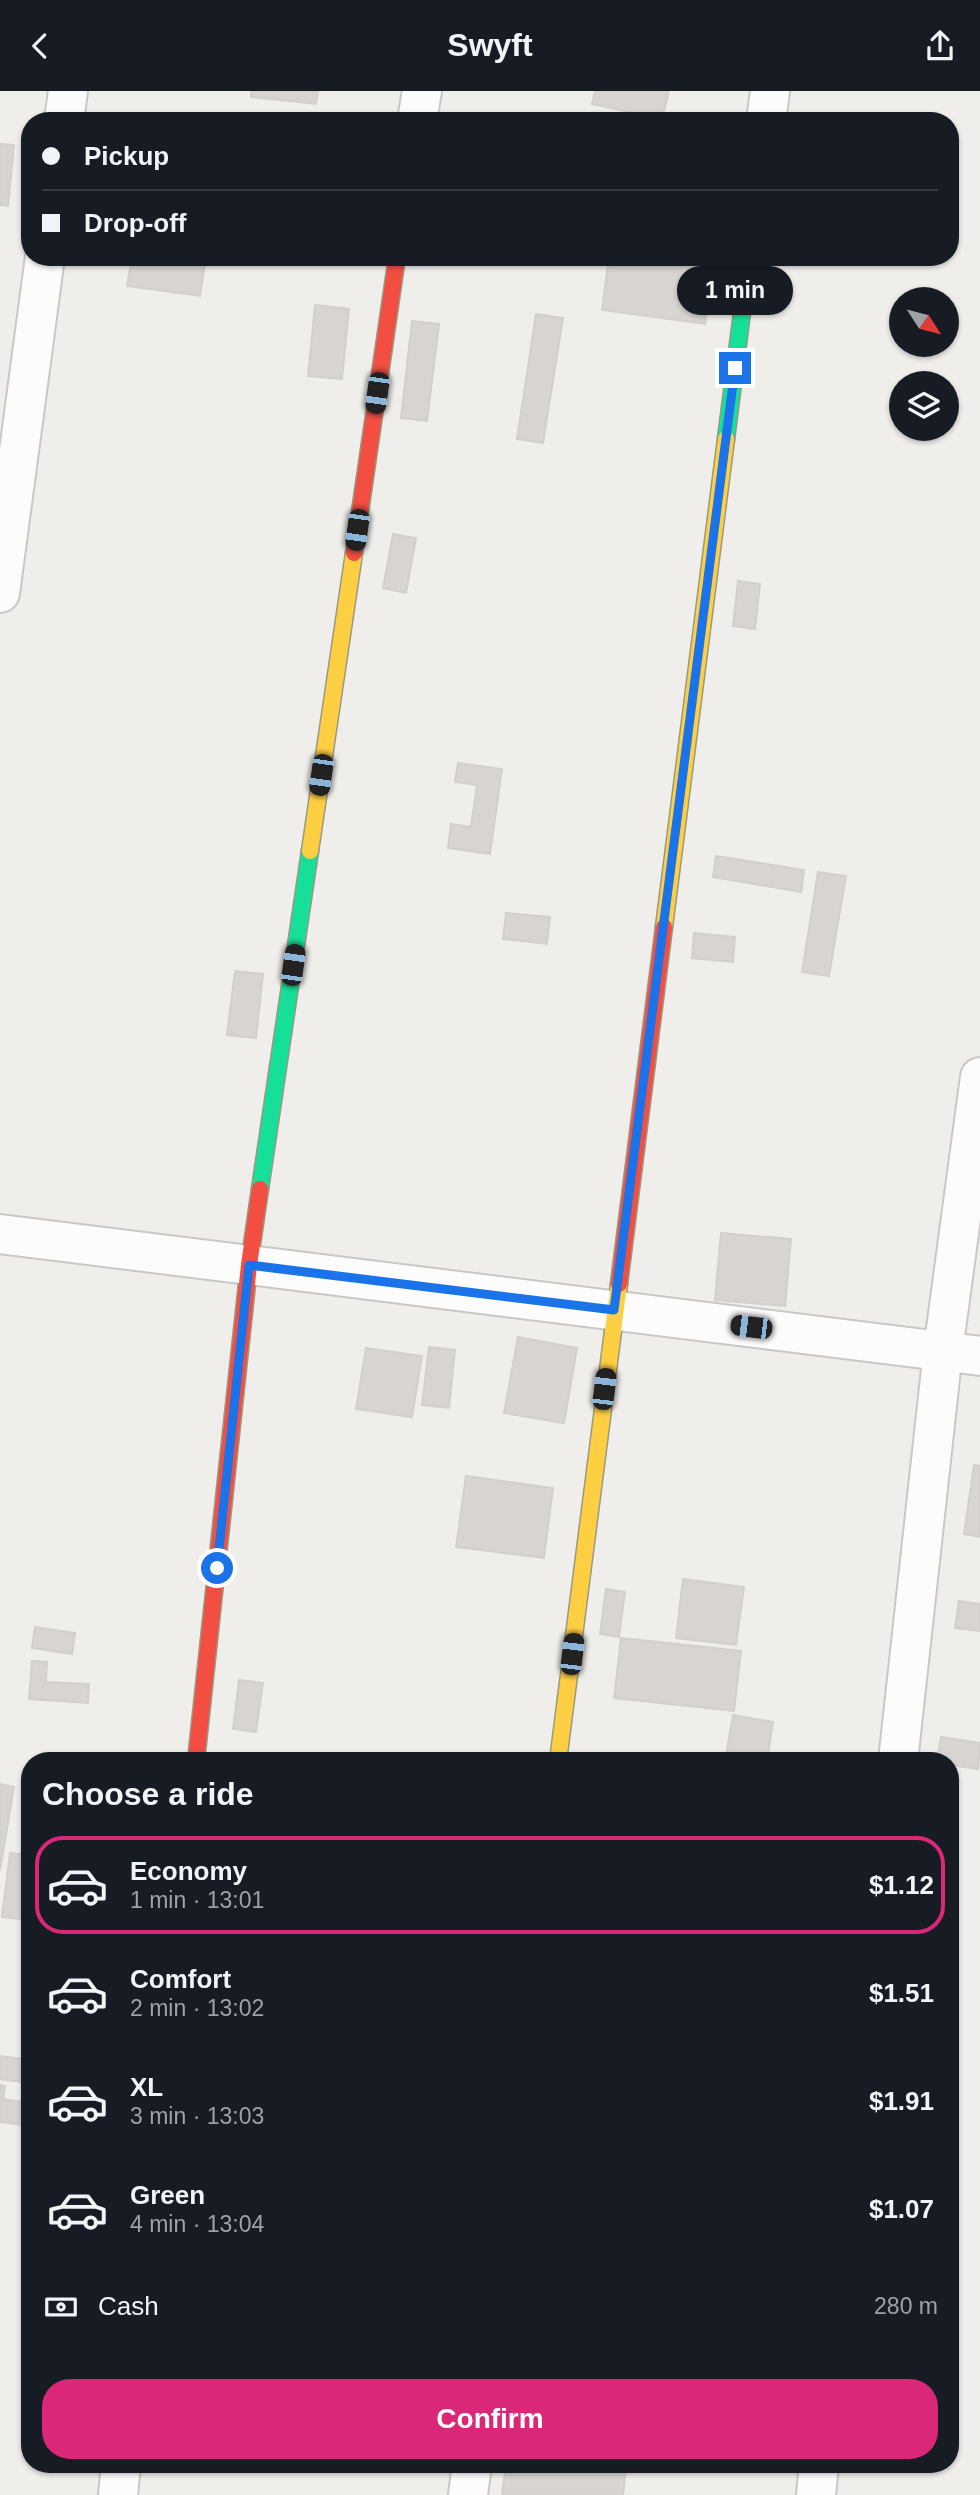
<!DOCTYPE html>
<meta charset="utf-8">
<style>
:root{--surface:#171b24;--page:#242831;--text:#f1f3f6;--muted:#9ea1a6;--line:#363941;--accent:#db2777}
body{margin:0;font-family:Helvetica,sans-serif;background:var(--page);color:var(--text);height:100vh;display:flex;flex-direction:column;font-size:26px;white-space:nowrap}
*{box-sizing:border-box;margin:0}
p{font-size:23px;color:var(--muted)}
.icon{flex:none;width:38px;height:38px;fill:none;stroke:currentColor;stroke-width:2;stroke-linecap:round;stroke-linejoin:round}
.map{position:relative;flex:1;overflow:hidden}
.side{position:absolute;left:21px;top:1661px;width:938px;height:721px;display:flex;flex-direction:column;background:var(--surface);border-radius:28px;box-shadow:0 2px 5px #0004}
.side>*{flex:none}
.banner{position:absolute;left:21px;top:21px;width:938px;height:154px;border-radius:28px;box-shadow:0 2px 5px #0004;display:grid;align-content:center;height:154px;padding:0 21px;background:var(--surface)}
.needle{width:46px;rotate:126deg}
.fabs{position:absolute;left:889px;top:196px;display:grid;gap:14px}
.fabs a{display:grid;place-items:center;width:70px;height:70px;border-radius:50%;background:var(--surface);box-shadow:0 2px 5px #0004;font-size:35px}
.end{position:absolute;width:32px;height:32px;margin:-16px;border:9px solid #1a73e8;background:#fff;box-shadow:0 0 0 4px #fff}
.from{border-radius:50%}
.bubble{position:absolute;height:49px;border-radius:24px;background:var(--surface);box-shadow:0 2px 5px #0004;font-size:23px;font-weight:700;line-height:49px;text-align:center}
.car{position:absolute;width:21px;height:42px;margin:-21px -10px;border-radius:9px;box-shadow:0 0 5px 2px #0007;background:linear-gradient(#222 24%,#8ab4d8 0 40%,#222 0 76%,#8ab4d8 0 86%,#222 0)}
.banner b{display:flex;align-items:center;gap:24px;height:66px;font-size:26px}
.banner b+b{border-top:2px solid var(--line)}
.banner i{width:18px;height:18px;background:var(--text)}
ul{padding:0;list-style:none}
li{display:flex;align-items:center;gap:21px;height:98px;margin:0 14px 10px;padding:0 7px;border:4px solid transparent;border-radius:28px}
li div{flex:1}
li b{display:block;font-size:26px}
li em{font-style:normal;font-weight:700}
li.active{border-color:var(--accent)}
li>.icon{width:63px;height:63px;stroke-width:1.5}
h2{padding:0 21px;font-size:32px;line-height:84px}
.pay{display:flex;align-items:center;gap:18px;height:77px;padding:0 21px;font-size:26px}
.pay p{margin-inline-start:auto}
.action{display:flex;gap:14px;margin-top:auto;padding:14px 21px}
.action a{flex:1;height:80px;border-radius:28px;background:var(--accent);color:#fff;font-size:28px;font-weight:700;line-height:80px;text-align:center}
header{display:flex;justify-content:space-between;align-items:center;height:91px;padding:0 21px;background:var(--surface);font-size:32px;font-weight:700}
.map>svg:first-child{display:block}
.building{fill:#d7d4d2;stroke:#d3d0cc;stroke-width:2}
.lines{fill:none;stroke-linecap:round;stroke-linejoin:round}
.street-casing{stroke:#c9c8c7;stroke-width:42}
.fast-casing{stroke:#999a82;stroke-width:19}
.slow-casing{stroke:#999a82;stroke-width:19}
.jam-casing{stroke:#999a82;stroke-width:19}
.street{stroke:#fdfcfc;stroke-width:38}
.fast{stroke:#16e098;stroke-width:16}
.slow{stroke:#ffcf43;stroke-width:16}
.jam{stroke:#f24e42;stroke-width:16}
.route{stroke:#1a73e8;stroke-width:9}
</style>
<header><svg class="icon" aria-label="back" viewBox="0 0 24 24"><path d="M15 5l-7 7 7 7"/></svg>Swyft<svg class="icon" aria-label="share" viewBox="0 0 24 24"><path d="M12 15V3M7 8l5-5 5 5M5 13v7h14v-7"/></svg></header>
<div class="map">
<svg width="980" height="2404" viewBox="0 0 980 2404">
<rect width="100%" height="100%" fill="#f0eeeb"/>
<path class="building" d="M251 0H318L316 13 251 6Z
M595 0H669L662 28 592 13Z
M0 53 14 54 8 115 0 114Z
M132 166H206L200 205 127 195Z
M609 166H690L714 169 705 233 602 219Z
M315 214 349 218 342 288 308 285Z
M536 223 563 227 543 352 517 348Z
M412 230 439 233 427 330 401 327Z
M393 443 416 447 406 502 383 497Z
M738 490 760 493 755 538 733 535Z
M458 672 502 678 490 763 448 757 451 733 471 736 477 694 455 691Z
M716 765 804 779 801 801 713 786Z
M818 781 846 785 829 885 802 881Z
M506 822 550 826 547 853 503 848Z
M694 842 735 846 733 871 692 867Z
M235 880 263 883 256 947 227 944Z
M721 1142 791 1148 785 1215 715 1209Z
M518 1246 577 1257 564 1332 504 1322Z
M429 1256 455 1259 449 1317 422 1314Z
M366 1257 422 1265 412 1326 356 1318Z
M974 1374 980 1375V1446L964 1443Z
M466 1385 553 1397 544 1467 456 1456Z
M683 1488 744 1496 736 1554 676 1547Z
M606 1498 625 1501 619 1546 600 1543Z
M959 1510 980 1513V1540L955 1537Z
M35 1536 75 1542 72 1563 32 1557Z
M621 1547 741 1560 734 1620 614 1607Z
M32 1570 47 1571 46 1591 89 1593 88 1612 29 1608Z
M239 1589 263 1592 256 1641 233 1638Z
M733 1624 773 1631 767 1670H725Z
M941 1646 980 1652 978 1678 950 1674V1670H937Z
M0 1693 14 1696 0 1779Z
M10 1762 30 1764V1829L2 1826Z
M950 1839H957L955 1860H950Z
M0 1965 30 1969V1992L0 1988Z
M0 1994 5 1995 3 2008 30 2012V2035L0 2031Z
M29 2045H30V2106L23 2105Z
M506 2373H587L626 2377 623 2404H502Z"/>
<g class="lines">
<g class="street-casing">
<path id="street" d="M64 30 68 0
M417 30 422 0
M766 30 770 0
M0 502 45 166
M0 1143 980 1265
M898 1670 943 1260 980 986
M118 2404 121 2373
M468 2404 472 2373
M816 2404 819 2373"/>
</g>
<g class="fast-casing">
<path id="fast" d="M726 348 749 166
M260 1098 310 760"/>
</g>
<g class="slow-casing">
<path id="slow" d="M310 760 354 462
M664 836 726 348
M558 1670 619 1193"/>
</g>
<g class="jam-casing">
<path id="jam" d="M354 462 397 166
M619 1193 664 836
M196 1670 249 1174 260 1098"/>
</g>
<use href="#street" class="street"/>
<use href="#fast" class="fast"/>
<use href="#slow" class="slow"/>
<use href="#jam" class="jam"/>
</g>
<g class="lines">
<path class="route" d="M217 1477 249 1174 614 1219 735 277"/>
</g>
</svg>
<div class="fabs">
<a><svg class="needle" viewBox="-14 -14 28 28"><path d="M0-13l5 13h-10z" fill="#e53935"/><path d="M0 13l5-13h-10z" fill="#9ea1a6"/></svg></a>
<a><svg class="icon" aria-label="layers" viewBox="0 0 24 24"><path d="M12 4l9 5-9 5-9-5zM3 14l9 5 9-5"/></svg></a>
</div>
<i class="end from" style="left:217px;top:1477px"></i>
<i class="end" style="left:735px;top:277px"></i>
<div class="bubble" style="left:677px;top:175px;width:116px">1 min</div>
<i class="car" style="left:377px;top:302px;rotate:188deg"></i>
<i class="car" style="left:357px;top:439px;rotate:188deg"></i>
<i class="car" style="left:321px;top:684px;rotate:188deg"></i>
<i class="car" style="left:293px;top:874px;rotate:8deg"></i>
<i class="car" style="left:751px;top:1236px;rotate:277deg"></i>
<i class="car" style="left:604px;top:1298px;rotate:7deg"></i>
<i class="car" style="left:572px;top:1563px;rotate:7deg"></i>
<div class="banner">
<b><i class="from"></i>Pickup</b>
<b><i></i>Drop-off</b>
</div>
<section class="side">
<h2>Choose a ride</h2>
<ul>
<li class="active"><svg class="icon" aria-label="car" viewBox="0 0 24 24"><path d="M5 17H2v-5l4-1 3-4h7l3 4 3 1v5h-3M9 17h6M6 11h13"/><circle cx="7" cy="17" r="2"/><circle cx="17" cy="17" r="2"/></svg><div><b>Economy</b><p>1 min · 13:01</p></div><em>$1.12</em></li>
<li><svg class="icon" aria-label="car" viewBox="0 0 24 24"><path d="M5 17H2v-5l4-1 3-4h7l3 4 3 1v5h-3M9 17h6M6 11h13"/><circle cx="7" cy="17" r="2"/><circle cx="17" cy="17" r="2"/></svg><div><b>Comfort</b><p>2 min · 13:02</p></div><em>$1.51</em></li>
<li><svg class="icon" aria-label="car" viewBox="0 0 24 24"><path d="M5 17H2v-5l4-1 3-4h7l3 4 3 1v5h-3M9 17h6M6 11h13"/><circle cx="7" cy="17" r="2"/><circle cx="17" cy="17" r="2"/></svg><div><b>XL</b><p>3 min · 13:03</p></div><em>$1.91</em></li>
<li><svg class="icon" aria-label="car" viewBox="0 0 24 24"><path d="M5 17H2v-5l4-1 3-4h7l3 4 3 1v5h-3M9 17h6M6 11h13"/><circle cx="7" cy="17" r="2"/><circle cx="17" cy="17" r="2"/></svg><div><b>Green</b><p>4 min · 13:04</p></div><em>$1.07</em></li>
</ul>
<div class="pay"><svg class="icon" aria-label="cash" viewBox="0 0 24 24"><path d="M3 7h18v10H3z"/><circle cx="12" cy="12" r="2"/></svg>Cash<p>280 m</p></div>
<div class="action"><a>Confirm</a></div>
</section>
</div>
